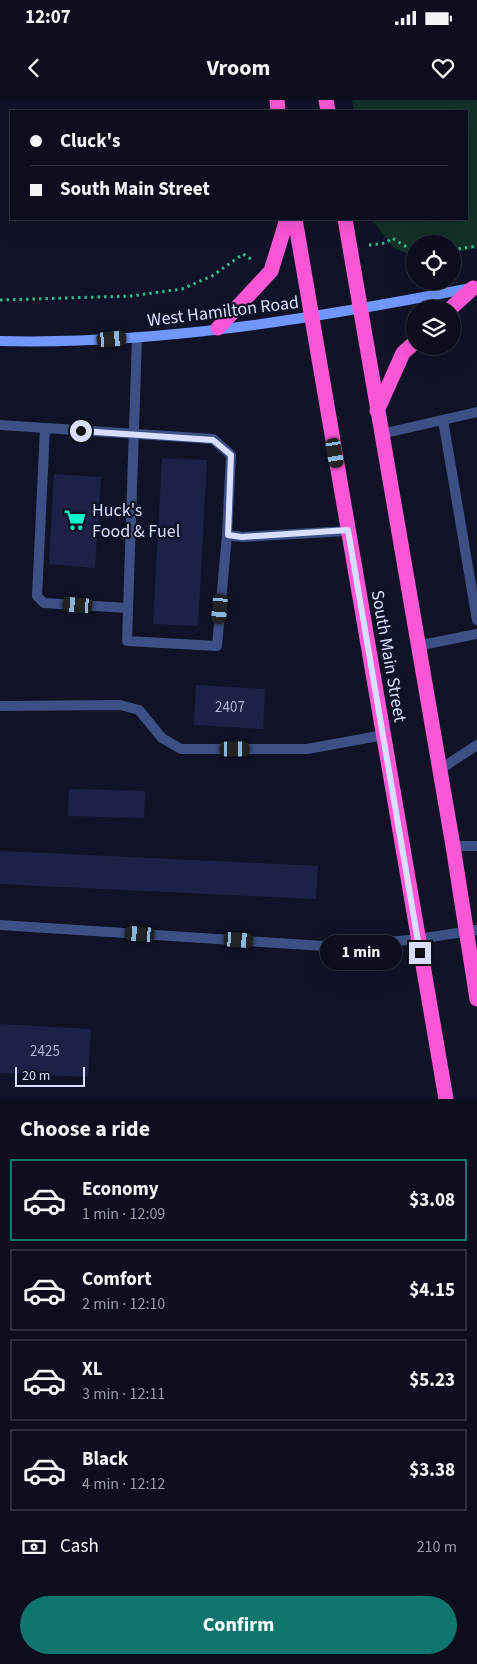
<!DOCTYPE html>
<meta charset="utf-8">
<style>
:root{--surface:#0c0e1d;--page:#151726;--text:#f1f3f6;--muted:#9a9ca4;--line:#2c2e3b;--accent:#0f766e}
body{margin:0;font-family:"Source Sans 3",sans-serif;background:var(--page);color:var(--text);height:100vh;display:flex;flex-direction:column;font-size:19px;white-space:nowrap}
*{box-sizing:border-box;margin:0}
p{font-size:16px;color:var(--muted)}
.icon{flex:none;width:28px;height:28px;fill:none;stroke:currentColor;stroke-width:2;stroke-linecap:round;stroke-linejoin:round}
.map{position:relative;height:999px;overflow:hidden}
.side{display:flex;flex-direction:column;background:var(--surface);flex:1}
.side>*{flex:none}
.banner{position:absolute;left:10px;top:10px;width:458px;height:110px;border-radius:0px;box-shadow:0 5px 20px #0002,0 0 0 1px var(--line);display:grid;align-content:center;height:110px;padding:0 20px;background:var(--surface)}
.controls{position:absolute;left:406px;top:135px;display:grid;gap:10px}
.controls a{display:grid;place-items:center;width:55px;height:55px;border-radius:50%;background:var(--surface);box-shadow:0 5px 20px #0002,0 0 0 1px var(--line);font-size:25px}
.scale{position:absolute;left:15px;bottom:12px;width:70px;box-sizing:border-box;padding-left:5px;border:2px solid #d8dffe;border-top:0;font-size:14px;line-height:18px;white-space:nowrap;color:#d8dffe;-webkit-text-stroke:4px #101327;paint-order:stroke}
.end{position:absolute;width:22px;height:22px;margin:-11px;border:6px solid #d8dffe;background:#111;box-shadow:0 0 0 2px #111}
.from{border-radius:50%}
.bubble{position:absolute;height:35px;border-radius:18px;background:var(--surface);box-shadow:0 5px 20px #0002,0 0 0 1px var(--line);font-size:16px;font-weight:700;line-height:35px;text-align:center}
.car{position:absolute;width:15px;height:30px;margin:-15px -8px;border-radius:6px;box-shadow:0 0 4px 1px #0007;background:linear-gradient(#222 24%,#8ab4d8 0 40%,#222 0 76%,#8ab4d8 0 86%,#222 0)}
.banner b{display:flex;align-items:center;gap:18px;height:48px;font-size:19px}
.banner b+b{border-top:1px solid var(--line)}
.banner i{width:12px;height:12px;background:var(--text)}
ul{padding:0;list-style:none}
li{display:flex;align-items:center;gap:15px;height:82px;margin:0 10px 8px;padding:0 10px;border:2px solid var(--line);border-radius:0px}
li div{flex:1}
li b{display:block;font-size:19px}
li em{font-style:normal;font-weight:700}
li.active{border-color:var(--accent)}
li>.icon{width:45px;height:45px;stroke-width:1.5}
h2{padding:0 20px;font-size:22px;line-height:60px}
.pay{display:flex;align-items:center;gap:12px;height:55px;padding:0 20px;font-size:19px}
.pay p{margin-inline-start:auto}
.cta{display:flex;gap:10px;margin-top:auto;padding:10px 20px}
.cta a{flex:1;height:58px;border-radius:30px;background:var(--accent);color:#fff;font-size:20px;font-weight:700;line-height:58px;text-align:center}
.status{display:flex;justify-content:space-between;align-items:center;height:35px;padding:0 25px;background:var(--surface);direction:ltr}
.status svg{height:14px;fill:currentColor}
header{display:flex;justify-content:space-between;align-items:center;height:65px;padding:0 20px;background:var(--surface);font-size:22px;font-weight:700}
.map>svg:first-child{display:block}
.green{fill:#133127}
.building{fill:#1d2148}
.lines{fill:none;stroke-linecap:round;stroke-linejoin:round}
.path{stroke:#33b788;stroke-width:3;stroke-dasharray:2.5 4;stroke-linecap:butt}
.lane{stroke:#3d4f85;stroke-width:10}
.street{stroke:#3d4f85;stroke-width:10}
.secondary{stroke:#7197fc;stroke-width:10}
.highway{stroke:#fb56d6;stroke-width:15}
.route{stroke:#d8dffe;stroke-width:6}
.labels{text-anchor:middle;stroke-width:4.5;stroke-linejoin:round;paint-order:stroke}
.number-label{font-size:15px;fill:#a9b0d0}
.street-label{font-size:18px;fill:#d8dffe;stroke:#101327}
.poi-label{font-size:18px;fill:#d8dffe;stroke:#101327;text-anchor:start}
</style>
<div class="status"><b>12:07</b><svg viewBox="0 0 49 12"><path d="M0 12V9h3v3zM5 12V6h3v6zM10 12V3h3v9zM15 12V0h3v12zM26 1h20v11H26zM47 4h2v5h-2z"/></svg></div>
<header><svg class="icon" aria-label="back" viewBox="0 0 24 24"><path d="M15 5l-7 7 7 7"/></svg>Vroom<svg class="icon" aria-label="heart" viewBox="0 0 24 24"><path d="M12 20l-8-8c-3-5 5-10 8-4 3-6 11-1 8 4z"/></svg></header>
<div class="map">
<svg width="477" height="999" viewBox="0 0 477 999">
<rect width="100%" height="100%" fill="#101327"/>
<path class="green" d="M352 0H477V148L453 153 452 144H415V157L394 148 371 119H466V11H354Z"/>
<path class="building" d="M162 358 207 360 198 526 153 524Z
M54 374 101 377 95 468 49 464Z
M196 585 265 589 263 629 194 625Z
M69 689 145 691 144 718 68 716Z
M0 751 318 766 316 799 0 784Z
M0 924 91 929 88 977 0 973Z"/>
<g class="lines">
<path class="path" d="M369 145 386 143 392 138 415 152
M452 150 477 146
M0 200 131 196 182 189 212 176 243 154 254 161"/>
<path class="lane" d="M137 237 127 541 217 546 227 435
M443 320 477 520
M0 325 213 339 231 355 227 435 242 437 348 431
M45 328 37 496 44 503 128 508
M381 334 477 312
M417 546 477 534
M0 606 120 605 139 610 162 638 181 649H307L384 635
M439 670 477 645
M453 746H477
M0 825 339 847 418 839"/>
<path class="street" d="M418 839 477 830"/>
<path class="secondary" d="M0 241C158 245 316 218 471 188"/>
<path class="highway" d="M277 0 278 11
M326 0 328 11
M295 119 446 999
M345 119 453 746 477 899
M450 209 473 188
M218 228 271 171 287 119
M377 311 403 253 415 242"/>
</g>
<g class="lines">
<path class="route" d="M81 331 213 340 231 355 228 435 242 437 348 430 420 853"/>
</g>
<defs>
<g id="supermarket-bare" transform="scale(1.725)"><path d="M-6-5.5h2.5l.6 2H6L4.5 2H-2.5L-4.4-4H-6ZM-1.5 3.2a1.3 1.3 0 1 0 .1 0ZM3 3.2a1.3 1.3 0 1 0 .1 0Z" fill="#08f9ca" stroke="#101327" stroke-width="2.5" paint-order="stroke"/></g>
</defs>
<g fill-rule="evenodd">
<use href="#supermarket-bare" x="75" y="420"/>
</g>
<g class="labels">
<g class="number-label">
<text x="230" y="612">2407</text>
<text x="45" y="956">2425</text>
</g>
<g class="street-label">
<text transform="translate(223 211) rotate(-7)" y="6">West Hamilton Road</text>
<text transform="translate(389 556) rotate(80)" y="6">South Main Street</text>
</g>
<g class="poi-label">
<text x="92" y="416">Huck's<tspan x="92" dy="21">Food &amp; Fuel</tspan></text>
</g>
</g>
</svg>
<div class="controls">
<a><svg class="icon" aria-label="locate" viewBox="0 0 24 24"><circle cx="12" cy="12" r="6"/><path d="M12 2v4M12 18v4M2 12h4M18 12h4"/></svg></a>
<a><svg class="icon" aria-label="layers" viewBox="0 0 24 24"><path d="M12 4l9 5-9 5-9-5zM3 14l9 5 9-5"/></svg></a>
</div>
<div class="scale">20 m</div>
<i class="end from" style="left:81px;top:331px"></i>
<i class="end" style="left:420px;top:853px"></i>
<div class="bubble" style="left:320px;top:835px;width:82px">1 min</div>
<i class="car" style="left:112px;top:239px;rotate:85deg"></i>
<i class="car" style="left:335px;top:353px;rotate:170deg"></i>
<i class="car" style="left:78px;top:505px;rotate:274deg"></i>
<i class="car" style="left:220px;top:509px;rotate:185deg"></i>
<i class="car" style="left:235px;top:649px;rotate:90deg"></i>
<i class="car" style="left:140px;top:834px;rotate:274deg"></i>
<i class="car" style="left:239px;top:840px;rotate:94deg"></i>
<div class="banner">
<b><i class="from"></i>Cluck's</b>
<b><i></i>South Main Street</b>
</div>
</div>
<section class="side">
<h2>Choose a ride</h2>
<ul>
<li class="active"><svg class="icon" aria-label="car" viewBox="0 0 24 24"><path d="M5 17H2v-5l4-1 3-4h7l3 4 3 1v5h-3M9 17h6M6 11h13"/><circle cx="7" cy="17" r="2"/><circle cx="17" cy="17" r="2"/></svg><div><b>Economy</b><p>1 min · 12:09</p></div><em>$3.08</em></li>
<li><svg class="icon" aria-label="car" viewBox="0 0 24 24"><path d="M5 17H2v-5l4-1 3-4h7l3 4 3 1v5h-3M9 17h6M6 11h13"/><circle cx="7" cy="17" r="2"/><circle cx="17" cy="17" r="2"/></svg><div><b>Comfort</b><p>2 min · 12:10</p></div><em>$4.15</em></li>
<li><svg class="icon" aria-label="car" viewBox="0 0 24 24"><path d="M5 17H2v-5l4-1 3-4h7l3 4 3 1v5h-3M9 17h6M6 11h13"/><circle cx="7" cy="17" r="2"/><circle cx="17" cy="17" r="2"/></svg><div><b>XL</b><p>3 min · 12:11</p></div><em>$5.23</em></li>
<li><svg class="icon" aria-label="car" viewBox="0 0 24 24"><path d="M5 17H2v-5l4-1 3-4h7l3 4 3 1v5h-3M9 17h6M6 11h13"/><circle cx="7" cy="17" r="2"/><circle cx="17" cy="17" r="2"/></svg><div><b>Black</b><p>4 min · 12:12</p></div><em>$3.38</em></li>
</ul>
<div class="pay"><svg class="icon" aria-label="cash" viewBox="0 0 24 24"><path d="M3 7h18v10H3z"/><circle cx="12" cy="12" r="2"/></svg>Cash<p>210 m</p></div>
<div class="cta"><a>Confirm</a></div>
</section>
